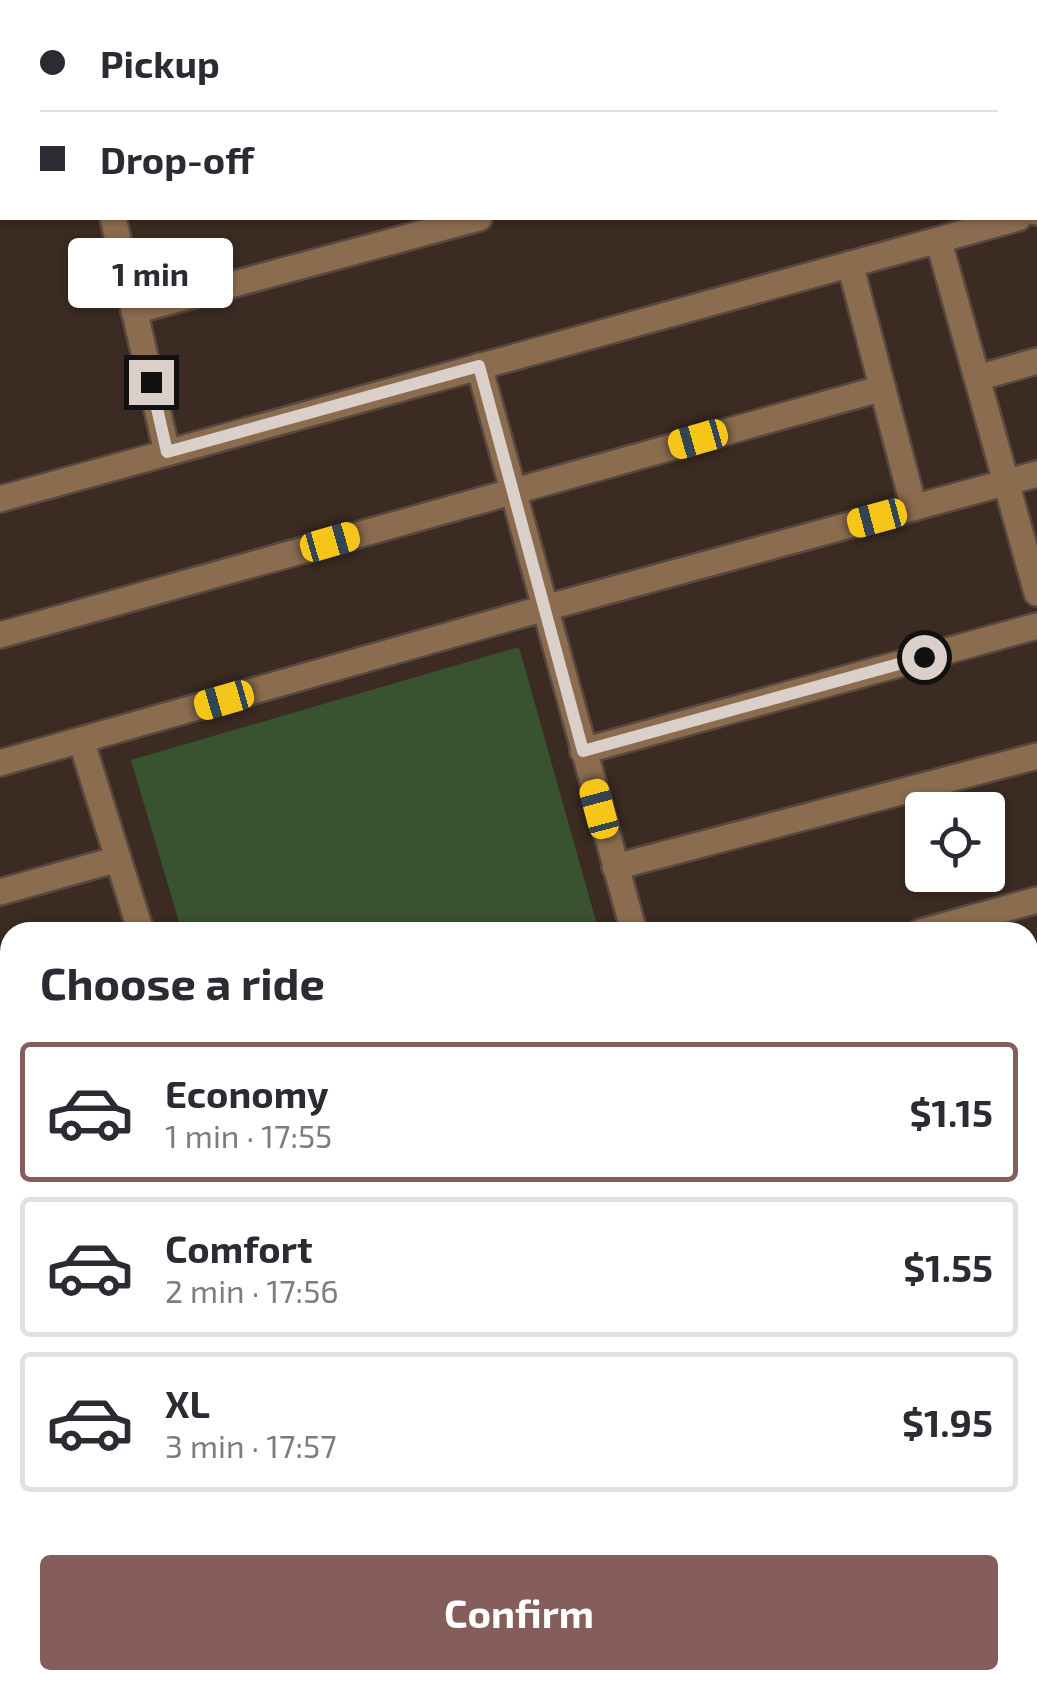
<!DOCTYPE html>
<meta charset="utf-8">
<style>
:root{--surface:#fff;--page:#f2f2f3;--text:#2b2b33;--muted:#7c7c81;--line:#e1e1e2;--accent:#855e5b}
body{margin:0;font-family:"Exo 2",sans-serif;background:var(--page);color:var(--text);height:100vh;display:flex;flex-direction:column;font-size:38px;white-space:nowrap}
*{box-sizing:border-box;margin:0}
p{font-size:32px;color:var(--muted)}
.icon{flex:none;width:55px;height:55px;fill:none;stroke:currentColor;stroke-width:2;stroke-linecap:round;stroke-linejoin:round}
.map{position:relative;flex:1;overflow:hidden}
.side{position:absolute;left:0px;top:922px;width:1038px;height:768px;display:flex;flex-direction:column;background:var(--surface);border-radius:30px 30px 0 0;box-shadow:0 2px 8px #0004}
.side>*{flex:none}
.top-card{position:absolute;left:0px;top:0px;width:1038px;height:220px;box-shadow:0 2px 8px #0004;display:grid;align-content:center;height:220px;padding:0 40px;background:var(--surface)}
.controls{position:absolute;left:905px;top:792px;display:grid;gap:20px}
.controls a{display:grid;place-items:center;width:100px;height:100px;border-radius:10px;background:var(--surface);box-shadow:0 2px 8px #0004;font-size:50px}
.end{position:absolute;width:45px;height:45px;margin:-22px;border:12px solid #dacfc9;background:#111;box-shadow:0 0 0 5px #111}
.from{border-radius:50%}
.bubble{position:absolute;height:70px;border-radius:10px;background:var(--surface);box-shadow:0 2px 8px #0004;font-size:32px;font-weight:700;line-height:70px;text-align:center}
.car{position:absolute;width:30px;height:60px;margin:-30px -15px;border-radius:12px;box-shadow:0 0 8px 2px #0007;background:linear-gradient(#f5c518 24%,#345 0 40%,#f5c518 0 76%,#345 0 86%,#f5c518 0)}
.top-card b{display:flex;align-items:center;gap:35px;height:95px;font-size:38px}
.top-card b+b{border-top:2px solid var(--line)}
.top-card i{width:25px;height:25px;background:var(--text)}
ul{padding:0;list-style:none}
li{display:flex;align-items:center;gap:30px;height:140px;margin:0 20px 15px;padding:0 20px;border:5px solid var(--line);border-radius:10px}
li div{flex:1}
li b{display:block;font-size:38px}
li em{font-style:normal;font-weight:700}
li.active{border-color:var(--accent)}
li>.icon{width:90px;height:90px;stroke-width:1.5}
h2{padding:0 40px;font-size:45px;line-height:120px}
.primary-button{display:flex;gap:20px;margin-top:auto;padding:20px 40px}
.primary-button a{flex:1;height:115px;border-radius:10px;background:var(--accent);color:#fff;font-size:40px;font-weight:700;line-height:115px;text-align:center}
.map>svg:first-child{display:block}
.park{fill:#395330}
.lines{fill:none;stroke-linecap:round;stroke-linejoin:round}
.minor-casing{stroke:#584940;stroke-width:30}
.minor{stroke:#8b6c4f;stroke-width:25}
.route{stroke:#dacfc9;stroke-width:12}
</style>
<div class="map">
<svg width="1037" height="1689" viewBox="0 0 1037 1689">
<rect width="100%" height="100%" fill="#3b2b22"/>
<path class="park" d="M519 647 599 932H182L131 760Z"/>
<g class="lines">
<g class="minor-casing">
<path id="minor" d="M25 0 26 2
M180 0 181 2
M341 0 342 2
M946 0 947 2
M739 2 748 0
M1035 144 1037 150
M1035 212H1037
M113 218 167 452
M939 242 1037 593
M850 264 914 508
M134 311 479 218
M479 366 634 932
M977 378 1037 361
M0 499 1018 218
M0 635 883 388
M81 740 141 932
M583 751 1037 626
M0 763 545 608 1037 474
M615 867 1037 756
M0 892 118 859
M921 932 1037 900
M1028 1028 1037 1026
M0 1034 10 1031
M1028 1170 1037 1167
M1028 1304 1037 1301
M0 1366 10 1399
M1028 1440 1037 1437
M0 1524 10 1521
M0 1662 10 1659
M311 1680 314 1689
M836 1680 839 1689
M963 1680 966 1689
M398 1689 432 1680"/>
</g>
<use href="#minor" class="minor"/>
</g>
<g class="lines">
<path class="route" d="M151 382 167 452 479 366 583 751 924 657"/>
</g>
</svg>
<div class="controls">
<a><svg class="icon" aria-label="locate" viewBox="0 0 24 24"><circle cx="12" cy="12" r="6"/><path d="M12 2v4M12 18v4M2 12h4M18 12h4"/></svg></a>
</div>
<i class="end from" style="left:924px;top:657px"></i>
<i class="end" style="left:151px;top:382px"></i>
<div class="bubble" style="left:68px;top:238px;width:165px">1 min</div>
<i class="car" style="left:698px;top:439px;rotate:254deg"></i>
<i class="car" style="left:877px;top:518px;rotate:255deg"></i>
<i class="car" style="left:330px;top:542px;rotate:74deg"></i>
<i class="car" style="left:224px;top:700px;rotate:254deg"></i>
<i class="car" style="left:599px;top:809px;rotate:345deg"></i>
<div class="top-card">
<b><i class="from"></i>Pickup</b>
<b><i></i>Drop-off</b>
</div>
<section class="side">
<h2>Choose a ride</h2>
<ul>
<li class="active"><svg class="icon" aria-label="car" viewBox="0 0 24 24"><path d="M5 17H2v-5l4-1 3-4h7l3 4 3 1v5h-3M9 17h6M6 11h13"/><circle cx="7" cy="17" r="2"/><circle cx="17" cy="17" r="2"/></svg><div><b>Economy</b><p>1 min · 17:55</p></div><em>$1.15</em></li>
<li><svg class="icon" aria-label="car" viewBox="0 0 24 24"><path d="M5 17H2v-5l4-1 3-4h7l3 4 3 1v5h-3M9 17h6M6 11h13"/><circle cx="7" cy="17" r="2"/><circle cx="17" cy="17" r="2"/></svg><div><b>Comfort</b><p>2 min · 17:56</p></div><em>$1.55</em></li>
<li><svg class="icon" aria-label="car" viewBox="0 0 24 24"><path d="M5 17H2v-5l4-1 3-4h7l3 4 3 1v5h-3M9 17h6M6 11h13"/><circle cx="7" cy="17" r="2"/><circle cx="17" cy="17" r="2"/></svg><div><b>XL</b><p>3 min · 17:57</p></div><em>$1.95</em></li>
</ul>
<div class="primary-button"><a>Confirm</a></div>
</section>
</div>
